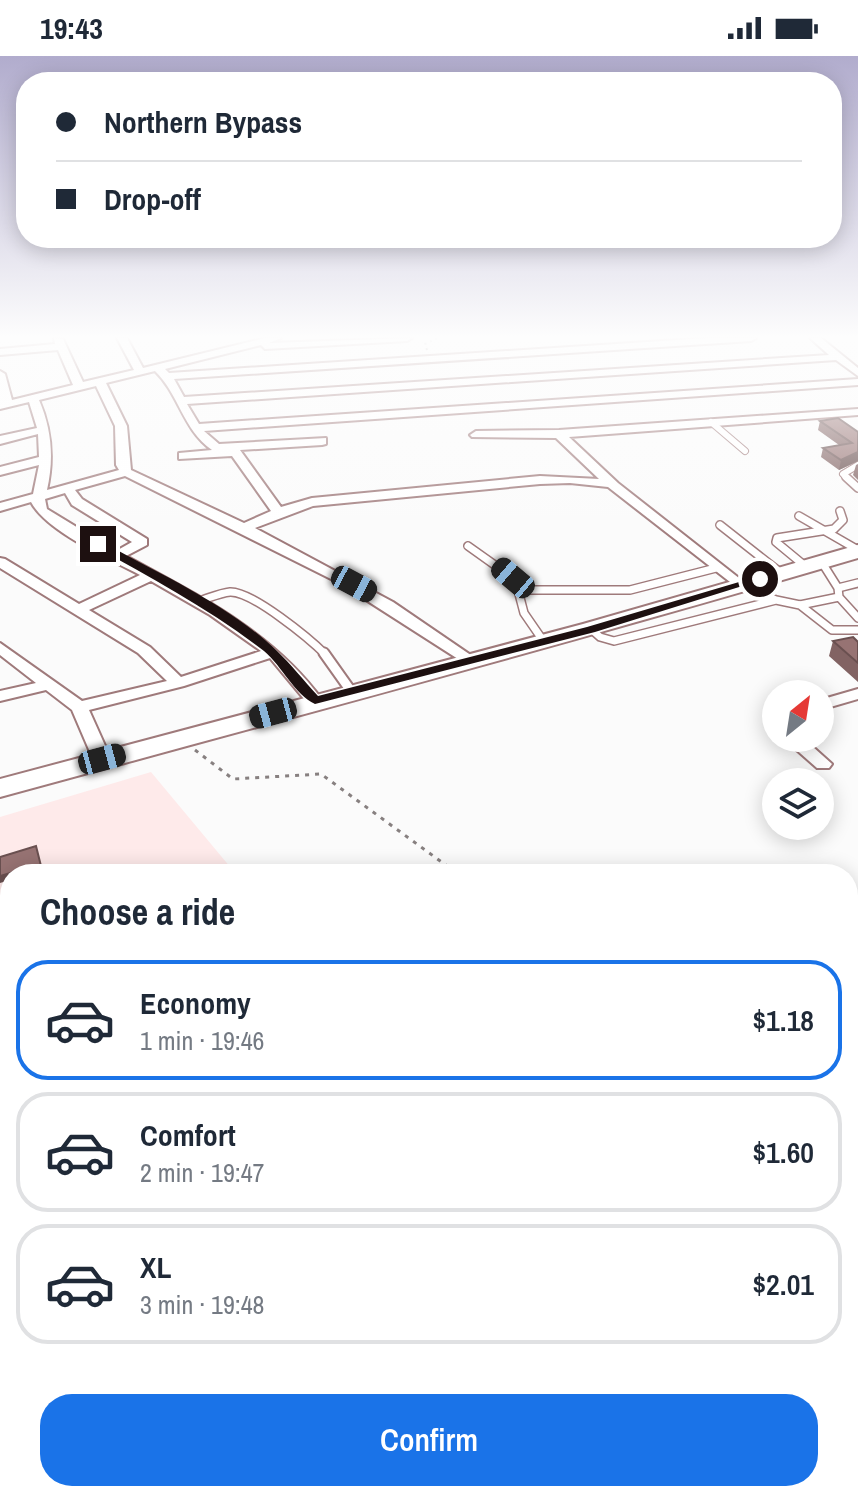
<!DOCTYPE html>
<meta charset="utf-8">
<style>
:root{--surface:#fff;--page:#f6f6f7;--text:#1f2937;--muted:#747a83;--line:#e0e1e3;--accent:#1a73e8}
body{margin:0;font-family:"Archivo Narrow",sans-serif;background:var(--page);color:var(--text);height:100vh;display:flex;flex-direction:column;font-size:30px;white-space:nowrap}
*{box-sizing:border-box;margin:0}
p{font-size:26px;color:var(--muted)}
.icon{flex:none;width:44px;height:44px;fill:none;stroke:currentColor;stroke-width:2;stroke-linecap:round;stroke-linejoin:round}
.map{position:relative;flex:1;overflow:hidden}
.side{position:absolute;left:0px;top:808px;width:858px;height:638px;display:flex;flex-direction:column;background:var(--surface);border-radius:32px 32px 0 0;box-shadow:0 4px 20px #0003}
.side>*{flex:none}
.guide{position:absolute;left:16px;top:16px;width:826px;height:176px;border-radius:32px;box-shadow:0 4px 20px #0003;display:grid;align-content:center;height:176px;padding:0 40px;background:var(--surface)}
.needle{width:52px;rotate:30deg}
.controls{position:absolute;left:762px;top:624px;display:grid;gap:16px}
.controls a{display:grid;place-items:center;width:72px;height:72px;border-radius:50%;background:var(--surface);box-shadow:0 4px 20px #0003;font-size:40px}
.end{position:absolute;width:36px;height:36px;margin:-18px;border:10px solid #1d1010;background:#fff;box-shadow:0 0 0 4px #fff}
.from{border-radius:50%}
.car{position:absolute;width:24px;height:48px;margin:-24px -12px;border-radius:10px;box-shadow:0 0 6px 2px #0007;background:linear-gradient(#222 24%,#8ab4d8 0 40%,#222 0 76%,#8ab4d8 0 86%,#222 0)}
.guide b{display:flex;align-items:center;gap:28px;height:76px;font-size:30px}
.guide b+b{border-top:2px solid var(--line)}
.guide i{width:20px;height:20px;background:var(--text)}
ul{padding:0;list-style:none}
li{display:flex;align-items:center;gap:24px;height:120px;margin:0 16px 12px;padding:0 24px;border:4px solid var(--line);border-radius:32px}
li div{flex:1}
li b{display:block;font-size:30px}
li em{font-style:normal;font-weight:600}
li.selected{border-color:var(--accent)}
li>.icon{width:72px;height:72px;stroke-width:1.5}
h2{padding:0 40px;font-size:36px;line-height:96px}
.primary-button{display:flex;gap:16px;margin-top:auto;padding:16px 40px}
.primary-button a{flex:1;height:92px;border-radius:32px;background:var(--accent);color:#fff;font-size:32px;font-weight:600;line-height:92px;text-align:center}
.status{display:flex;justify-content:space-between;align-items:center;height:56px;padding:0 40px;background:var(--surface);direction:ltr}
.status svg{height:22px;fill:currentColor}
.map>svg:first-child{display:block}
.built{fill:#feeaea}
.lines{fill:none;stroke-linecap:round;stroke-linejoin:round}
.service-far3-casing{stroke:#9f7a7b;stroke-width:8}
.service-far2-casing{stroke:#9f7a7b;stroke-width:10}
.service-far1-casing{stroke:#9f7a7b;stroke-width:13}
.service-casing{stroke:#9f7a7b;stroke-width:18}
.minor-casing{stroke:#9f7a7b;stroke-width:4}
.primary-casing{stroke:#9f7a7b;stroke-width:4}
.path-far2{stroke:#878080;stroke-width:2;stroke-dasharray:2 4;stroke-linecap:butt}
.path-far1{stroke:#878080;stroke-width:3;stroke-dasharray:4 6;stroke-linecap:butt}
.path{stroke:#878080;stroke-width:5;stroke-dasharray:6 9;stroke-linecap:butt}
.service-far3{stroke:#fff;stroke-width:6}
.service-far2{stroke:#fff;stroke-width:7}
.service-far1{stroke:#fff;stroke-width:9}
.service{stroke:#fff;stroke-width:14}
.minor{fill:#fff;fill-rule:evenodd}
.primary{fill:#fff;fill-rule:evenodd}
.wall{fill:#826363}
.shaded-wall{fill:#6a5050}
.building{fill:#977373;stroke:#6a5050;stroke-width:2}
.route{fill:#1d1010}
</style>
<div class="status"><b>19:43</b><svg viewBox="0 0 49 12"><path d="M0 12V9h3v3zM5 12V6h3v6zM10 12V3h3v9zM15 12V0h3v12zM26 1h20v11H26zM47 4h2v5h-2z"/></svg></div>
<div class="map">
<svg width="858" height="1445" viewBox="0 0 858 1445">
<rect width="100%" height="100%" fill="#fbfbfb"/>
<path class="built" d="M151 716 236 818H10V1436H776L784 1445H0V761Z"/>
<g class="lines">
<g class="service-far3-casing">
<path id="service-far3" d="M711 366 745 395
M848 423 843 418 858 409"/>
</g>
<g class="service-far2-casing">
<path id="service-far2" d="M846 421 858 432
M799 460 858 494
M720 469 781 517
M468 490 513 522 518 534
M821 505 838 532
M805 510 776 486 777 482 834 473 843 464 840 455
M739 529 776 544
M839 541 858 562
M199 545C209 542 220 537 230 536 252 535 310 583 326 599
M800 549 832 574H858
M591 573 600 581 614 585 776 544 800 549 839 541 838 532 858 527
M544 586 524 557 518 534H630L716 512"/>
</g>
<g class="service-far1-casing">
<path id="service-far1" d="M324 597 351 635"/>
</g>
<g class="service-casing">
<path id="service" d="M0 1407 10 1403
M151 1436 154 1445"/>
</g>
<g class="minor-casing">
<path id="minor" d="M54 282 63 283 83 326 134 314 117 282H127L143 312 265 282H281L269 287 412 282 407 285 265 293 261 289 165 313 169 317 708 282H756L751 285 174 323 184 341 829 299 810 282H821L858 312V320L836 304 187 348 199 368 858 323V329L204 375 219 388 326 382V388L322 389 240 394 281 451 312 442 540 420 599 423 556 382 472 381 470 379 476 375 559 374 858 353V359L569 381 618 427 744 526 746 529 739 533 608 431 570 427 540 428 313 450 255 472 393 546 475 602 477 605 475 608 469 610 341 528 125 420 75 434 82 443 147 483V489L126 500C199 540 273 576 323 645L315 650 309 649 270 602 184 630 89 654 111 703 102 709 93 703 72 654 46 634 0 645V635L36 627 0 599V587L82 645 167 625 138 597 0 512V502L5 503 79 548 140 519C110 503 47 476 31 446L0 455V447L33 438 39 409 0 419V411L39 401 38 378 0 388V380L37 372 29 346 0 353V315L5 318 12 344 73 329 58 294 0 299V293L55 288ZM155 315C179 338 183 374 212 394L179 397V403L232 400 271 455 244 467 131 414 127 370 106 327ZM96 330 115 370 116 409 119 414 47 434C54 403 52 374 39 344ZM65 437 72 449 132 486 116 495 47 453 45 443ZM151 525 210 559 261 595 181 621 150 591 89 554Z
M858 633V643L820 654V644Z
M783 682H803L832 708 829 712H817Z
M10 954V972L0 974V956Z
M527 1436H557L558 1445H526Z"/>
</g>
<g class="primary-casing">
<path id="primary" d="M858 489V502C573 586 286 663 0 741V723L583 568Z"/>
</g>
<path class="path-far2" d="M427 294 425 288 437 282"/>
<path class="path-far1" d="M195 694 233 723 321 718 458 818"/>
<path class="path" d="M848 1250 858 1258"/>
<use href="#service-far3" class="service-far3"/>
<use href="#service-far2" class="service-far2"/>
<use href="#service-far1" class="service-far1"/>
<use href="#service" class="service"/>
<use href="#minor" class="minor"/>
<use href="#primary" class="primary"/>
</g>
<path class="wall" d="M820 365 858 376V405L839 414 821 401 823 392 839 389 818 374Z
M858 408V424L853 419 856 409Z
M833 585 858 586V626L829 600Z
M827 1436H848L858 1445H835Z"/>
<path class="shaded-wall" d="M858 396V405L839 414 841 404Z
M24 813 26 818H10V824L0 827V820Z
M10 1277V1302L0 1309V1284Z"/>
<path class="building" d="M838 362 858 376V396L841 404 823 392 852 387 820 365Z
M853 581 858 586V607L833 585Z
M36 790 43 818H25L24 813 0 820V801Z
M0 1054 10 1059V1277L0 1284Z
M848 1363 858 1374V1445H855L847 1436H848Z"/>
<linearGradient id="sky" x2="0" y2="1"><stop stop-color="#b1accd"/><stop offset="0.58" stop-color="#fdfdfd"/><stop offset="1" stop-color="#fdfdfd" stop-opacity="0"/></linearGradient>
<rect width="858" height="484" fill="url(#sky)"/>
<path class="route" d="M94 486H102C158 517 229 549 276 594 291 608 304 625 318 640L587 571 756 521 765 523 595 576 315 648C295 639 282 610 264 595 211 554 153 523 94 490Z"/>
</svg>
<div class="controls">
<a><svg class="needle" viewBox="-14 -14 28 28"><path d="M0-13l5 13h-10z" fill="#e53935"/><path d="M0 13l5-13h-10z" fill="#747a83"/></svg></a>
<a><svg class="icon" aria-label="layers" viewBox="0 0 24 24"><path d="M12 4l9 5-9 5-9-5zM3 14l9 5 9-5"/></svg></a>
</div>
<i class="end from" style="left:760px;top:523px"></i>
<i class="end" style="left:98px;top:488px"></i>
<i class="car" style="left:513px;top:522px;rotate:310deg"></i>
<i class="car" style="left:354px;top:528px;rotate:118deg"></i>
<i class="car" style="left:273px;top:657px;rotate:255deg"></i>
<i class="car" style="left:102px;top:703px;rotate:75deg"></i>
<div class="guide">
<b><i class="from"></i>Northern Bypass</b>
<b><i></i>Drop-off</b>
</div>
<section class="side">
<h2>Choose a ride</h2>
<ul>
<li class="selected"><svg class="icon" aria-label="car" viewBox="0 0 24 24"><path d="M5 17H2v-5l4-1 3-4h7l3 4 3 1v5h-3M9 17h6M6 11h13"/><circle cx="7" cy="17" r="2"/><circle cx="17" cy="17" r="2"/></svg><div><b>Economy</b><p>1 min · 19:46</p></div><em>$1.18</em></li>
<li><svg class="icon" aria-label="car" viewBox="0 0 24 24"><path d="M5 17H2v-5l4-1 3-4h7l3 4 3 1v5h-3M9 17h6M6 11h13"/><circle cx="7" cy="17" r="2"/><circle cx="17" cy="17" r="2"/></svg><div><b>Comfort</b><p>2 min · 19:47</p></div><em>$1.60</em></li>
<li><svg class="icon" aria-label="car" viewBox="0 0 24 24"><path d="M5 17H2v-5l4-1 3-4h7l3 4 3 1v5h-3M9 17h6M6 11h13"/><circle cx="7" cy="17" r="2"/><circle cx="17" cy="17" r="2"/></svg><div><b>XL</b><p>3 min · 19:48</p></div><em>$2.01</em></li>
</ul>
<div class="primary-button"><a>Confirm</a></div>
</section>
</div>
